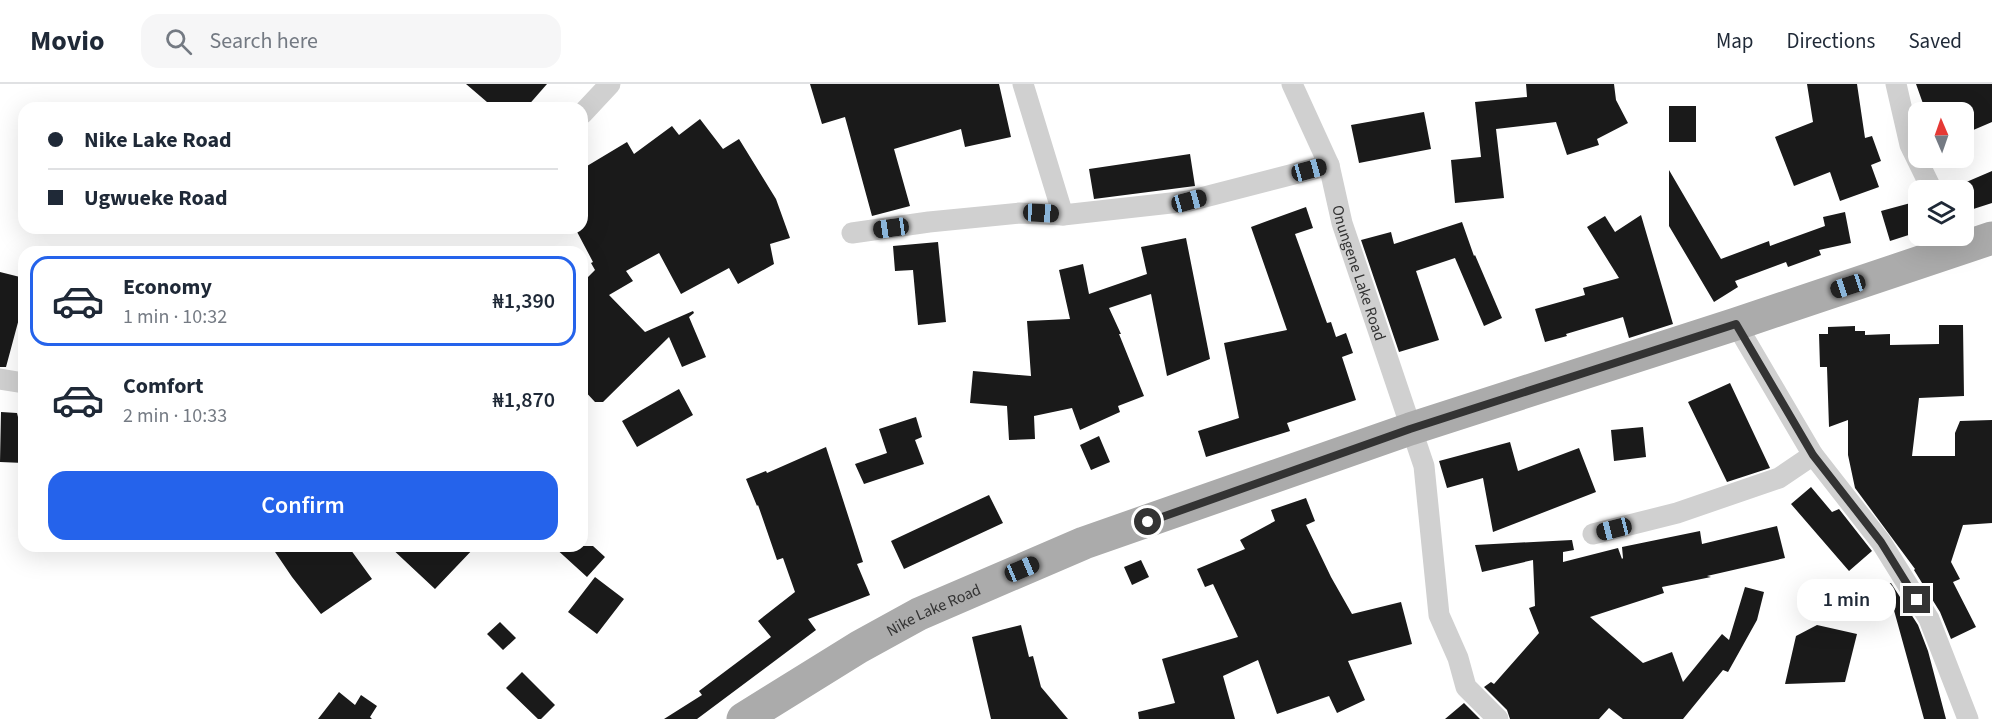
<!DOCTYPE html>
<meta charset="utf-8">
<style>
:root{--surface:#fff;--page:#f6f6f7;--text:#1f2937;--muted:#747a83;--line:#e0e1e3;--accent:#2563eb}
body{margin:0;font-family:"Source Sans 3",sans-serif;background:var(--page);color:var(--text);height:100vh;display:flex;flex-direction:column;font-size:22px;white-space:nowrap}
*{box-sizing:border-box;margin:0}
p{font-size:20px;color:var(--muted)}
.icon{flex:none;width:33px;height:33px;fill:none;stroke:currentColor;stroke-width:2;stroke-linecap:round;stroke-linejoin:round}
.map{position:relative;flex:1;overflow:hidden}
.drawer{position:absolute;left:18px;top:162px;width:570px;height:306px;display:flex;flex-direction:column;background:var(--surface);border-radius:18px;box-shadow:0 6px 24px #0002}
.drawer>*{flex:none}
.guide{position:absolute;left:18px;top:18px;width:570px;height:132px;border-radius:18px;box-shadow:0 6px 24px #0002;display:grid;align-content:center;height:132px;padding:0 30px;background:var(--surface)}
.needle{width:39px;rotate:358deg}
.controls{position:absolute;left:1908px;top:18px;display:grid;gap:12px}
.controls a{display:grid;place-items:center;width:66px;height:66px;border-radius:12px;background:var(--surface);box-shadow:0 6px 24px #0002;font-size:30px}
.end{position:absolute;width:27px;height:27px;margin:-14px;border:8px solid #333;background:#fff;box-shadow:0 0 0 3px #fff}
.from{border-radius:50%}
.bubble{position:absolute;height:42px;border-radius:18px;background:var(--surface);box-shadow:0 6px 24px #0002;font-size:20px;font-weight:600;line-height:42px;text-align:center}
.car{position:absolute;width:18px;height:36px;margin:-18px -9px;border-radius:8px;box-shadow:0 0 4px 2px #0007;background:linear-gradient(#222 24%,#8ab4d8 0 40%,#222 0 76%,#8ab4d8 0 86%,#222 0)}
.guide b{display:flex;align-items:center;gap:21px;height:57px;font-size:22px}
.guide b+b{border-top:2px solid var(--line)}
.guide i{width:15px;height:15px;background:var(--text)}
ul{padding:10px 0 0;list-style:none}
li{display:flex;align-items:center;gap:18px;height:90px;margin:0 12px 9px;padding:0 18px;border:3px solid transparent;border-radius:18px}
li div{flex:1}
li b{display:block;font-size:22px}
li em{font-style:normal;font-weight:600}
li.selected{border-color:var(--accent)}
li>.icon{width:54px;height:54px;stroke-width:1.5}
.cta{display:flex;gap:12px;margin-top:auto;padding:12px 30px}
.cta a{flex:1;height:69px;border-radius:18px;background:var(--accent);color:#fff;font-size:24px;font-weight:600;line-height:69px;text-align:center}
header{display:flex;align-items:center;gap:36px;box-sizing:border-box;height:84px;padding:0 30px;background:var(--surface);border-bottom:2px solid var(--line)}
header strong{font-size:28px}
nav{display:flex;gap:33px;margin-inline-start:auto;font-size:21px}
.search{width:420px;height:54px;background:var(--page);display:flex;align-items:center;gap:15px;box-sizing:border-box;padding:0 21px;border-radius:18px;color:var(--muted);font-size:22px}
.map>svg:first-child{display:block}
.building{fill:#1a1a1a}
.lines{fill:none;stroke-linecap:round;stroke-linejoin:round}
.minor{stroke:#d0d0d0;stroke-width:21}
.primary{stroke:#ababab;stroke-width:33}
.route{stroke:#333;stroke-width:8}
.labels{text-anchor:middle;stroke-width:6;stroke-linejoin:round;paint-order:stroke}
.street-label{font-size:16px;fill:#333;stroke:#fff}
</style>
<header>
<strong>Movio</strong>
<div class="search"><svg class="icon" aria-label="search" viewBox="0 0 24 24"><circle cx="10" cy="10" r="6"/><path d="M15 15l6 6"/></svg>Search here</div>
<nav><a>Map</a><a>Directions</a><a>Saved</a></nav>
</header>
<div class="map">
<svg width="1992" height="635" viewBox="0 0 1992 635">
<rect width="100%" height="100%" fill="#fff"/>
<path class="building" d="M466 0H547L526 24H494Z
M810 0H999L1011 53 965 63 961 45 894 65 910 122 872 132 845 33 822 40Z
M1526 0H1614L1616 16 1628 39 1597 55 1599 61 1567 71 1556 38 1496 45 1504 114 1455 119 1451 76 1481 73 1475 18 1527 13Z
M1807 0H1857L1865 54 1872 52 1881 77 1871 81 1879 103 1840 117 1830 88 1794 102 1775 53 1813 38Z
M1916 0H1992V38L1964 50V28H1926Z
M1669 22H1696V58H1669Z
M1424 28 1431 65 1359 79 1351 41Z
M700 35 723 65 739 55 776 115 790 154 770 160 774 180 738 200 729 184 681 210 659 169 626 187 633 197 609 211 645 248 693 227 694 229 689 233 706 273 682 283 669 253 603 318H595L582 304V199L595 186 591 179 593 178 575 144H582V85L627 58 634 70 672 42 679 51Z
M1190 70 1195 102 1094 115 1089 85Z
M1669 86 1721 175 1769 157 1770 162 1825 142 1823 133 1845 128 1851 159 1819 166 1821 171 1788 183 1786 178 1735 197 1738 203 1714 218 1669 142Z
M1992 87V119L1964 128V99Z
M1918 117V148L1890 157 1881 127Z
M1306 123 1313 144 1295 150 1327 239 1331 238 1336 253 1346 249 1353 269 1342 273 1356 316 1287 339 1290 347 1206 373 1198 347 1239 334 1224 259 1287 246 1251 143Z
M1641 131 1673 240 1629 254 1623 233 1566 250 1567 252 1545 258 1535 225 1585 211 1583 204 1619 194 1587 143 1605 132 1615 148Z
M1462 138 1474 172 1475 171 1502 234 1484 242 1455 174 1416 187 1439 256 1399 268 1361 156 1391 148 1394 160Z
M1186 154 1210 275 1167 292 1151 210 1109 224 1121 250H1119L1144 312 1118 322 1120 328 1080 346 1072 324 1034 332 1035 355 1009 356 1007 322 970 319 973 287 1031 292 1027 237 1070 235 1059 186 1083 180 1089 210 1147 190 1141 163Z
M938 158 946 238 918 241 913 186 895 187 893 162Z
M0 188 24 194V216L6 283H0Z
M1939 241H1963L1964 312 1919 314 1912 372H1955V349L1960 337 1992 336V439L1963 441 1951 478 1960 495 1953 498 1976 543 1951 555 1940 528 1914 486 1915 485 1855 404 1848 371V336L1829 343 1827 283H1820L1819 250H1828V243L1855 242V247H1865V251L1890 250V261L1939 260Z
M1730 299 1770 384 1727 398 1688 318Z
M679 305 693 331 637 363 622 337Z
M1 328 17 329 18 333H24V379L0 378Z
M916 333 922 353 915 356 924 380 864 400 855 380 887 369 879 345Z
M1643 343 1646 373 1614 377 1611 346Z
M1099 352 1110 378 1091 386 1080 361Z
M1510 358 1518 387 1579 364 1596 408 1493 448 1483 394 1447 404 1439 377Z
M826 363 863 478 857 480 870 511 808 535 816 546 697 635H664L702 611 699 607 771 553 758 537 795 508 783 474 777 476 758 421 757 422 746 395 766 387 767 389Z
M1811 403 1832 428 1839 425 1872 467 1849 487 1791 420Z
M989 411 1003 439 904 485 891 457Z
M1306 414 1315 437 1306 441 1331 493 1352 530 1401 518 1412 560 1348 577 1365 616 1337 629 1329 612 1277 630 1258 576 1223 592 1235 635H1139L1138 628 1175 619 1162 575 1238 553 1213 500 1205 503 1197 485 1245 465 1240 456 1275 437 1271 426Z
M1777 442 1785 474 1707 492 1711 493 1662 503 1664 509 1590 533 1643 579 1672 568 1683 598 1722 550 1729 556 1745 503 1764 508 1757 536 1728 588 1723 586 1683 635H1623L1609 624 1599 635H1510L1507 626 1484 603 1491 598 1494 600 1539 549 1529 524 1535 522 1533 476 1482 488 1475 461 1572 456 1574 466 1563 468V478L1618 464 1622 475 1623 474 1622 463 1700 447 1702 460Z
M271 462H348L372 495 321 530 292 493Z
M389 462H476L435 505Z
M553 462H593L605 473 587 493Z
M1141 476 1149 493 1132 501 1124 483Z
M595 493 624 515 597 550 568 528Z
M1891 499 1918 541 1928 567 1946 635H1924L1887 501Z
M500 538 516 554 503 566 487 550Z
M1021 541 1029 573 1033 572 1041 603 1068 635H991L972 553Z
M1817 541 1857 550 1845 598 1785 600 1796 552Z
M522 588 555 621 541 635H538L506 604Z
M339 608 355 621 361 611 377 622 370 633 372 635H318Z
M1464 619 1480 635H1445Z"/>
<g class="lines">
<g class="minor">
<path d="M1023 0 1063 131"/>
<path id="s1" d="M1292 0 1329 81 1342 139 1424 382 1439 531 1458 574 1466 603 1498 635"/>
<path d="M1896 0 1910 61 1932 106"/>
<path d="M582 30 610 0"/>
<path d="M852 149 929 138 1020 129 1063 131 1189 117 1329 81"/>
<path d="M1736 240 1813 371 1881 458 1929 535 1968 635"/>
<path d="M0 295 24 299"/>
<path d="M1593 450 1677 429 1779 394 1813 371"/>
</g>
<path class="primary" id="s2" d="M743 635 859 563 919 530 1084 459 1410 345 1736 240 1992 154"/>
</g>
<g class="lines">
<path class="route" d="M1148 438 1410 345 1736 240 1813 371 1881 458 1917 516"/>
</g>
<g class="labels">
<g class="street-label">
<text dy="6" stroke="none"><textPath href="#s1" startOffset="201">Onungene Lake Road</textPath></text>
<text dy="6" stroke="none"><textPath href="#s2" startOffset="220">Nike Lake Road</textPath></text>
</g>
</g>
</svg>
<div class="controls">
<a><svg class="needle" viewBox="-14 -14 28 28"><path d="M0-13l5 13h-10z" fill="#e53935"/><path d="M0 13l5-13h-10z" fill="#747a83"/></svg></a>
<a><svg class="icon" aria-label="layers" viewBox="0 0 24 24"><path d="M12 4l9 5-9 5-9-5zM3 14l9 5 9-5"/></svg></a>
</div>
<i class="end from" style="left:1148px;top:438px"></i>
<i class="end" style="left:1917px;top:516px"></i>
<div class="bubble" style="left:1797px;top:495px;width:99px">1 min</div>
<i class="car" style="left:1309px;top:86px;rotate:75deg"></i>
<i class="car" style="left:1189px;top:117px;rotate:75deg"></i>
<i class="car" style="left:1041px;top:129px;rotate:93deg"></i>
<i class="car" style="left:891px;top:144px;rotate:262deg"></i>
<i class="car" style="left:1848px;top:202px;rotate:252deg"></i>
<i class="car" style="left:1614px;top:445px;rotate:256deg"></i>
<i class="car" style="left:1022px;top:485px;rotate:67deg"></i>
<div class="guide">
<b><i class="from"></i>Nike Lake Road</b>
<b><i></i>Ugwueke Road</b>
</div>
<section class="drawer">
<ul>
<li class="selected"><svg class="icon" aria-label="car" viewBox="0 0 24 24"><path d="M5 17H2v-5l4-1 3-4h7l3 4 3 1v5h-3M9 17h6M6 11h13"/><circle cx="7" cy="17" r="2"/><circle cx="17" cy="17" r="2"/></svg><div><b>Economy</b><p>1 min · 10:32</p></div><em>₦1,390</em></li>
<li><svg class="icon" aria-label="car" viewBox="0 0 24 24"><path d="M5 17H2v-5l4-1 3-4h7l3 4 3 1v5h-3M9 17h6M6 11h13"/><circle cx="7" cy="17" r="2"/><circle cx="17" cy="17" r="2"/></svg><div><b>Comfort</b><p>2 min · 10:33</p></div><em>₦1,870</em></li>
</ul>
<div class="cta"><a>Confirm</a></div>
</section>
</div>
